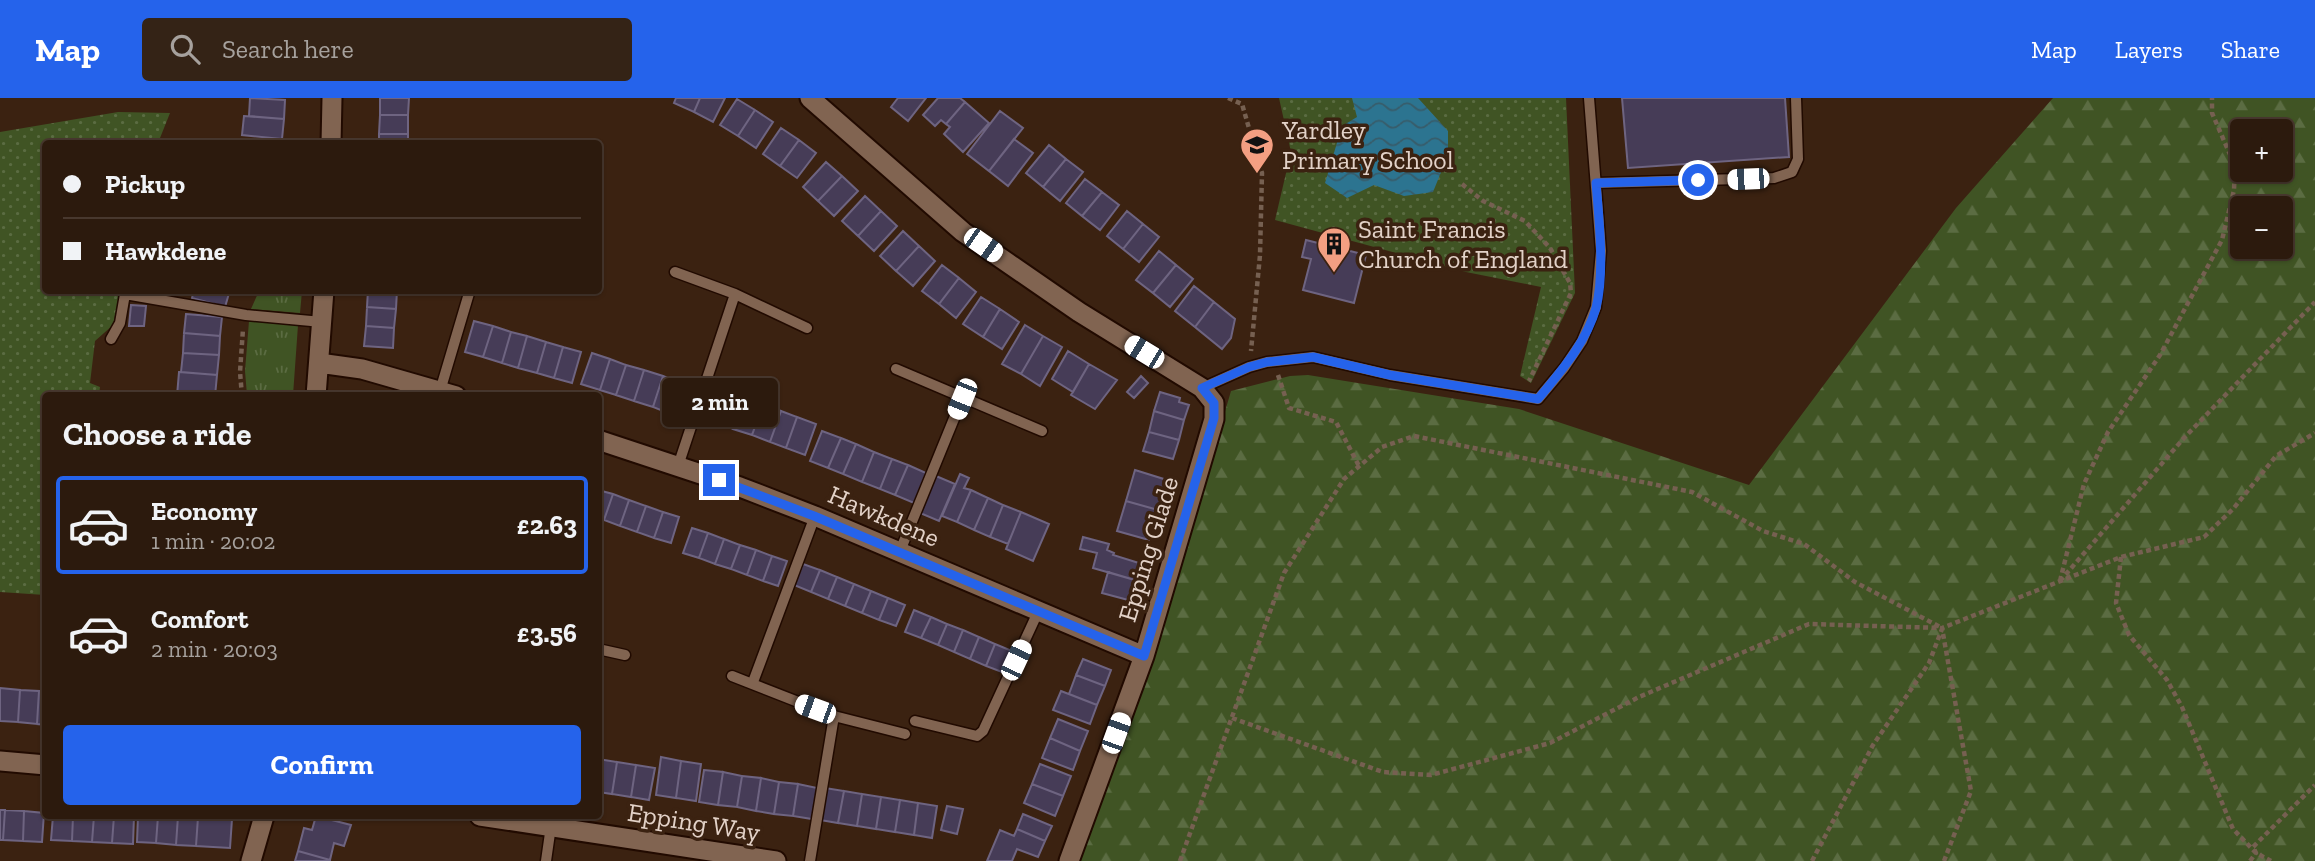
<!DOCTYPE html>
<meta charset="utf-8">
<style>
:root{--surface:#2c1a0d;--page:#342316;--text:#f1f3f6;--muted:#a6a19d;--line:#48382e;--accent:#2563eb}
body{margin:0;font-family:"Zilla Slab",serif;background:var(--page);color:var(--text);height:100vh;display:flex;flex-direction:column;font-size:26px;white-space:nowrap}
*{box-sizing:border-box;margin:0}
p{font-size:23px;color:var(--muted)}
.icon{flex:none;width:38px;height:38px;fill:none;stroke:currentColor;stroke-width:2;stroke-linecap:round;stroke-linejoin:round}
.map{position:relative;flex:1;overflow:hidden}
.panel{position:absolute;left:42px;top:294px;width:560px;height:427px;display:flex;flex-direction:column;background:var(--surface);border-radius:7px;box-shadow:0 2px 5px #0004,0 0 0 2px var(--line)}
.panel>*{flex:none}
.guide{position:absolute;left:42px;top:42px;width:560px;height:154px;border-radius:7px;box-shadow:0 2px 5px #0004,0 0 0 2px var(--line);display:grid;align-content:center;height:154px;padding:0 21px;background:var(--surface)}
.buttons{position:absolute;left:2230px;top:21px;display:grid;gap:14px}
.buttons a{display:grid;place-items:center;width:63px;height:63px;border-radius:7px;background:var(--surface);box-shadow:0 2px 5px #0004,0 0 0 2px var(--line);font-size:35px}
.end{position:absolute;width:32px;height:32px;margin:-16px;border:9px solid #2563eb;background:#fff;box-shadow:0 0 0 4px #fff}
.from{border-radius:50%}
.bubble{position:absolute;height:49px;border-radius:7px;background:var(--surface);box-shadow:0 2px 5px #0004,0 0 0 2px var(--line);font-size:23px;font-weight:800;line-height:49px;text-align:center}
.car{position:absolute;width:21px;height:42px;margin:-21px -10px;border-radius:9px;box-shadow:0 0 5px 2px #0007;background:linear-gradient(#fff 24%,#345 0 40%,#fff 0 76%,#345 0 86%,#fff 0)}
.guide b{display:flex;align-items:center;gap:24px;height:66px;font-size:26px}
.guide b+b{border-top:2px solid var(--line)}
.guide i{width:18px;height:18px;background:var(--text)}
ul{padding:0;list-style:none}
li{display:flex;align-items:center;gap:21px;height:98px;margin:0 14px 10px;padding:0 7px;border:4px solid transparent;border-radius:7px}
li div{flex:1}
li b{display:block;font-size:26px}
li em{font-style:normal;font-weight:800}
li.selected{border-color:var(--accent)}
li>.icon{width:63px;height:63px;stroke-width:1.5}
h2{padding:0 21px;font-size:32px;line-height:84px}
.action{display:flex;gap:14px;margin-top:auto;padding:14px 21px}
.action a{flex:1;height:80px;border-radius:7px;background:var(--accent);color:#fff;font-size:28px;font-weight:800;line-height:80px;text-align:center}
header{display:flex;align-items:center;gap:42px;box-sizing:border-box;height:98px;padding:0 35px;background:var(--accent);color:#fff}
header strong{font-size:33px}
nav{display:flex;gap:38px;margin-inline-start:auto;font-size:24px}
.search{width:490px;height:63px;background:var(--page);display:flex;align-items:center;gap:18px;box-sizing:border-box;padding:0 24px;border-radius:7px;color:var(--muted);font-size:26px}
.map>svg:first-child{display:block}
.grass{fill:url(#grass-tufts)}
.forest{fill:url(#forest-firs);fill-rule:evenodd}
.park{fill:url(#park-dots)}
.water{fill:url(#water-waves)}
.building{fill:#463c57;stroke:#6e6481;stroke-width:2}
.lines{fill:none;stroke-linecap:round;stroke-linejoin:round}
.lane-casing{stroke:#210a00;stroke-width:13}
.street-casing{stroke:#210a00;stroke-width:23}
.path{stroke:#766051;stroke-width:4.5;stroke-dasharray:5 3.5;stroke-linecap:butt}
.lane{stroke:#816451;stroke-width:10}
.street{stroke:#816451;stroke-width:19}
.route{stroke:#2563eb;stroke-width:9}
.labels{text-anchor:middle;stroke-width:7;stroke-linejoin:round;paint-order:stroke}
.poi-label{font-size:26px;fill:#e3d2c8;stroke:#3b2211;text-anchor:start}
.street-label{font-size:26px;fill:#e3d2c8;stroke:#3b2211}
</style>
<header>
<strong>Map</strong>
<div class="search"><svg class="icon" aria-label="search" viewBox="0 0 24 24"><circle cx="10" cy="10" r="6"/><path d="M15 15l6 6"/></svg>Search here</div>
<nav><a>Map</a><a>Layers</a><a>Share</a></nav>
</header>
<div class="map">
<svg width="2315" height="763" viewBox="0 0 2315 763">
<defs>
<pattern id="grass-tufts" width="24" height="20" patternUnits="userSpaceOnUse" patternTransform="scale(1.75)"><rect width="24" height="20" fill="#405424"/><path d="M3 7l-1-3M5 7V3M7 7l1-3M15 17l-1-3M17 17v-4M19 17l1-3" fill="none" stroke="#5b6c42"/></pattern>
<pattern id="forest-firs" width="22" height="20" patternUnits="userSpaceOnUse" patternTransform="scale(1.75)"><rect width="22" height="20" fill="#405424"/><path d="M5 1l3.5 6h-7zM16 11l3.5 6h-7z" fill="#5b6c42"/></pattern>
<pattern id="park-dots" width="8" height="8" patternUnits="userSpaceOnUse" patternTransform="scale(1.75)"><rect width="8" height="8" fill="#405424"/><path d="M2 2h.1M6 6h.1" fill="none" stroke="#5b6c42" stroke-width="1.8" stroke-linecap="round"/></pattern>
<pattern id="water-waves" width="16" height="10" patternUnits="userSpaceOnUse" patternTransform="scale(1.75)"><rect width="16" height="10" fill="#2c7490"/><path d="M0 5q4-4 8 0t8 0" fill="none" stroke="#375c6a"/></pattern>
</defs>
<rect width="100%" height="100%" fill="#3b2211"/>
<path class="grass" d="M259 193H302L300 215 251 211Z
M249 223 298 227 293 297H247L245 273Z"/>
<path class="forest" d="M2053 0H2315V763H1080L1153 561 1231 293 1290 278 1308 277 1519 311 1749 387 1956 110ZM2242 33H2280V72H2242ZM2242 110H2280V149H2242Z"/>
<path class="park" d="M1279 0H1566L1575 195 1531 285 1520 278 1541 189 1466 174 1275 122 1291 54Z
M118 14 170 15 158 45 46 46V192L120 193 113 227 95 243 90 285 100 289 99 297 46 298 45 497 0 494V34Z"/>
<path class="water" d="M1352 0H1418L1448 33V57L1433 94 1404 98 1374 87 1347 100 1325 85 1342 28 1357 19Z"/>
<path class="building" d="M250 0 285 2 284 21 249 18Z
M380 0H409L408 17H380Z
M676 0H700L694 14 674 5Z
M700 0H725L713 24 694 14Z
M898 0H926L908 23 891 9Z
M938 0H960L965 4 946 26 941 22 935 28 923 17Z
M1622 0H1785L1789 59 1628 70Z
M737 1 755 12 738 38 720 27Z
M965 4 989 25 963 54 944 36 950 29 946 26Z
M755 12 773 24 756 50 738 38Z
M1000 13 1023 30 989 73 967 56Z
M380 17H408V36H379Z
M244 18 284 21 282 41 242 37Z
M781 30 799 42 780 68 763 56Z
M379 36H408V46H379Z
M1014 41 1033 55 1008 88 989 73Z
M799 42 816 55 797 80 780 68Z
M1049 47 1066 61 1043 89 1026 75Z
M1066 61 1083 74 1060 103 1043 89Z
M826 64 842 78 818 103 803 89Z
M842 78 858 93 834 118 818 103Z
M1085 81 1102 94 1082 118 1066 105Z
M1102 94 1119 107 1100 132 1082 118Z
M865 98 881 113 858 138 842 123Z
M881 113 897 128 874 153 858 138Z
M1127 113 1143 126 1123 151 1107 138Z
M1143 126 1159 139 1139 164 1123 151Z
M903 133 919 148 896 173 880 158Z
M1306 142 1366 157 1354 205 1303 192 1311 161 1302 159Z
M919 148 935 163 913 188 896 173Z
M1159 153 1176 167 1153 195 1136 182Z
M942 167 959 180 939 206 922 193Z
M1176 167 1193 181 1170 209 1153 195Z
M959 180 976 194 956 220 939 206Z
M1194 188 1214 204 1195 229 1175 213Z
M194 192H230L225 209 192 200Z
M368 192H397L396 211 367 209Z
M981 199 1000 211 983 239 963 226Z
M1214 204 1235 221 1231 240 1222 251 1195 229Z
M131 207 146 208 144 228H129Z
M367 209 396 211 394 230 366 228Z
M1000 211 1019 224 1002 251 983 239Z
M186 216 222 219 220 238 184 235Z
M474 223 493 228 483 259 465 254Z
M1025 227 1043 238 1021 276 1002 266Z
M366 228 394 230 393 250 364 248Z
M493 228 511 234 502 265 483 259Z
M511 234 527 238 518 270 502 265Z
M184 235 220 238 219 257 183 255Z
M527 238 546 244 537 275 518 270Z
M1043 238 1062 249 1040 288 1021 276Z
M546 244 563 249 554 280 537 275Z
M563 249 581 254 572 285 554 280Z
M1068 253 1089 266 1073 294 1052 281Z
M183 255 219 257 217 277 181 274Z
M592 255 610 261 600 292 581 286Z
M610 261 626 267 616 297 600 292Z
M1089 266 1117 282 1095 311 1071 297Z
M626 267 644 272 634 303 616 297Z
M644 272 663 278 653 309 634 303Z
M179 274 217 277 215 298H177Z
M663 278 678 284 668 315 653 309Z
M1141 278 1148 285 1134 300 1127 294Z
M678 284 697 290 687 321 668 315Z
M711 288 729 294 718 325 700 319Z
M729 294 745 300 733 331 718 325Z
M1160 294 1180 300 1179 304 1189 307 1184 322 1154 313Z
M745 300 763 307 752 337 733 331Z
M763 307 781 313 770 344 752 337Z
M781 313 797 319 786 350 770 344Z
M1154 313 1184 322 1179 342 1149 334Z
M797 319 816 326 805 357 786 350Z
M822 333 841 340 828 370 810 363Z
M1149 334 1179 342 1173 361 1143 353Z
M841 340 856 346 843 376 828 370Z
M856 346 874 354 862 384 843 376Z
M874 354 892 361 880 391 862 384Z
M892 361 908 367 895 397 880 391Z
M908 367 926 375 914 405 895 397Z
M1135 372 1167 382 1158 412 1126 403Z
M960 376 969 380 964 390 971 392 957 424 942 418Z
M936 378 955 386 939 423 920 415Z
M598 392 613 396 604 422 598 420Z
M971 392 988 400 974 432 957 424Z
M613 396 629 402 620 428 604 422Z
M988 400 1003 407 990 439 974 432Z
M629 402 646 408 637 434 620 428Z
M1126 403 1158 412 1149 442 1117 433Z
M1003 407 1021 414 1008 446 990 439Z
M646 408 663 414 654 440 637 434Z
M663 414 679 419 671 445 654 440Z
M1021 414 1049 426 1033 463 1006 451Z
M692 430 708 435 699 460 683 455Z
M708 435 724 441 715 466 699 460Z
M1083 439 1109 446 1107 452 1114 455 1113 457 1142 466 1138 483 1093 470 1097 455 1080 451Z
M724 441 740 447 731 471 715 466Z
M740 447 756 452 747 477 731 471Z
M756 452 772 458 763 483 747 477Z
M772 458 787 463 778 488 763 483Z
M803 466 820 472 811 494 794 487Z
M820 472 837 479 828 501 811 494Z
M1108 474 1138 483 1132 503 1102 495Z
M837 479 854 486 845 508 828 501Z
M854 486 871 493 862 515 845 508Z
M871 493 888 500 879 522 862 515Z
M888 500 905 507 896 528 879 522Z
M914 512 931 519 921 540 905 534Z
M931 519 947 526 938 547 921 540Z
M947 526 963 532 954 554 938 547Z
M963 532 979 539 970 561 954 554Z
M979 539 995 546 986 568 970 561Z
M995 546 1012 553 1002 574 986 568Z
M1083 561 1111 572 1105 588 1076 577Z
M1076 577 1105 588 1097 607 1069 596Z
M0 590 20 592 18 624 0 623Z
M20 592 39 593 37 626 18 624Z
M39 593H46V627L37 626Z
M1061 593 1097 607 1090 626 1053 612Z
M1058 621 1088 633 1080 653 1050 640Z
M1050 640 1080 653 1073 672 1042 660Z
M661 659 681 663 676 700 656 697Z
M598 661 617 664 612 696 598 694Z
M681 663 701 666 696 703 676 700Z
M617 664 636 667 631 699 612 696Z
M1040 666 1071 678 1063 698 1032 686Z
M636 667 655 670 649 702 631 699Z
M704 672 723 674 718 707 699 704Z
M723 674 742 678 737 709 718 707Z
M742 678 761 680 756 713 737 709Z
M761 680 779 684 774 716 756 713Z
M779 684 798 686 793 718 774 716Z
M798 686 817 690 812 721 793 718Z
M1032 686 1063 698 1055 718 1024 705Z
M825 690 844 693 838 725 820 722Z
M844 693 862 696 857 728 838 725Z
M862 696 881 699 876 731 857 728Z
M881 699 900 702 895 734 876 731Z
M900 702 918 705 914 737 895 734Z
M918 705 937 708 932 740 914 737Z
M947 708 963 711 957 736 941 732Z
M0 712H5L3 742H0Z
M5 712 24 713 23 743 3 742Z
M24 713 44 715 42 744 23 743Z
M1023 716 1052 728 1045 743 1017 731Z
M53 718H73L72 743 51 742Z
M73 718H94L92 744 72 743Z
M94 718H114L112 745 92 744Z
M114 718H134L133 746 112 745Z
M138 718H158L156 745 137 744Z
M158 718H178L176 747 156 745Z
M178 718 198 719 196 748 176 747Z
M316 718 351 727 344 748 334 745 330 762 298 753 304 730 312 732Z
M198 719 232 721 230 750 196 748Z
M1017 731 1045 743 1038 759 1017 751 1012 763H987L1000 732 1014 738Z
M298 753 330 762V763H295Z"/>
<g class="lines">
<g class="lane-casing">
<path id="lane" d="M1596 85 1774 80 1792 74 1798 61 1796 0
M675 174 735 196 807 230
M111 241 120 225 125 196 246 217 322 224
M896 271 1042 333
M1202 290 1249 269 1267 264 1313 259 1390 277 1538 301 1564 270 1582 243 1596 209 1601 153 1589 0
M440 293 470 192
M678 368 735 196
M900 453 962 301
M598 551 625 557
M732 578 834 618 905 636
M753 584 815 418
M915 623 977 638 983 633 1038 514
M546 763 551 728
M810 763 834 618"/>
</g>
<g class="street-casing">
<path id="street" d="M810 0 963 134 1079 214 1202 290 1214 305V321L1144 558 1069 763
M331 46 332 0
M319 265 362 271 456 298
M316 298 324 192
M598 342 740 389 815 418 1144 558
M0 663 46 667
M480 718 776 763
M251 763 264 718"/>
</g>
<path class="path" d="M1228 0 1242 6 1262 75 1260 157 1251 253
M1462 86 1483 103 1525 123 1550 150 1570 185 1571 195 1529 283
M1278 277 1289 310 1336 324 1359 368
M242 298 240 274 243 231
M2121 459 2116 505 2129 537 2167 582 2182 609 2233 731 2256 755 2271 763
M2060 483 2084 386 2108 334 2160 257 2222 142 2234 92 2235 68 2212 15V0
M2060 483 2184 340 2315 204
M1232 620 1383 674 1431 677 1550 645 1639 599 1809 526 1941 530
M1180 763 1284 475 1344 381 1382 349 1414 338 1692 394 1763 433 1804 446 1855 484 1942 530
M1812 763 1873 647 1929 565 1942 531
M1944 763 1971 693 1942 530 2121 459 2204 439 2233 411 2276 358 2315 335
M2250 763 2256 755 2253 749 2315 687"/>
<use href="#lane" class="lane"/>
<use href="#street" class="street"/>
</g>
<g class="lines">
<path class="route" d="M719 382 814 418 1144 558 1214 320V305L1202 290 1249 269 1267 264 1313 259 1390 277 1538 301C1561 273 1586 245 1596 210 1605 175 1599 121 1596 85L1698 82"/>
</g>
<defs>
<g id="school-pin" transform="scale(1.75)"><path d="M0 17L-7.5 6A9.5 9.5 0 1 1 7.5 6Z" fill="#f39f82" stroke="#3b2211"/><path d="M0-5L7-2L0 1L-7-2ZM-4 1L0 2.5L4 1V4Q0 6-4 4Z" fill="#111"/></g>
<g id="building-pin" transform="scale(1.75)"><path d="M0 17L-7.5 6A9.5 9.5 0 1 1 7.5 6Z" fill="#f39f82" stroke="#3b2211"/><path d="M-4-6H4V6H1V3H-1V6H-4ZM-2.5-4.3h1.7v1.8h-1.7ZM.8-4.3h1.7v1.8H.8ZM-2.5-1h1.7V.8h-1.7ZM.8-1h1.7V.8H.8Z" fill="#111"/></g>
</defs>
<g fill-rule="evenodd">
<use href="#school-pin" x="1257" y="47"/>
<use href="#building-pin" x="1334" y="146"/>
</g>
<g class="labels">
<g class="poi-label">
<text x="1282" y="41">Yardley<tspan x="1282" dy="30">Primary School</tspan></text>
<text x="1358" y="140">Saint Francis<tspan x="1358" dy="30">Church of England</tspan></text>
</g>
<g class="street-label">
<text transform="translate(884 418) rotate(23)" y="9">Hawkdene</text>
<text transform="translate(1148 451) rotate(-73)" y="9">Epping Glade</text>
<text transform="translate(694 724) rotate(9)" y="9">Epping Way</text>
</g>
</g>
</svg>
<div class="buttons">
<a>+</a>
<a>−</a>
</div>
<i class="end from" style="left:1698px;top:82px"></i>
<i class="end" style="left:719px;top:382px"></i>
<div class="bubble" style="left:662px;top:280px;width:116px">2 min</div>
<i class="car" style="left:1748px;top:81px;rotate:268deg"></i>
<i class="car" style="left:983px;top:147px;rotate:125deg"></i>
<i class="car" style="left:1144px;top:254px;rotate:301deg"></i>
<i class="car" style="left:962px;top:301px;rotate:202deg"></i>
<i class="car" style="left:1016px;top:562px;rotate:25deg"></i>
<i class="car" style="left:815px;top:611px;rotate:290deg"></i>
<i class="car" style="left:1116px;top:635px;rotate:20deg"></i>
<div class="guide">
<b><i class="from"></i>Pickup</b>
<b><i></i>Hawkdene</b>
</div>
<section class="panel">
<h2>Choose a ride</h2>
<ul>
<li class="selected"><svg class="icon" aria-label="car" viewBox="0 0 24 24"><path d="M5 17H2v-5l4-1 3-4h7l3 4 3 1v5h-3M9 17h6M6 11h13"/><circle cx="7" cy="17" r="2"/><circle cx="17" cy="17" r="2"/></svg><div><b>Economy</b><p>1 min · 20:02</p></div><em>£2.63</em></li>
<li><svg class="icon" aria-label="car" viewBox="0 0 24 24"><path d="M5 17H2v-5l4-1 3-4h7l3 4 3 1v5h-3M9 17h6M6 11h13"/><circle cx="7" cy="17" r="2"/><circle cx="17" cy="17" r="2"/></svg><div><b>Comfort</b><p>2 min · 20:03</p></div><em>£3.56</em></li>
</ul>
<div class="action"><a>Confirm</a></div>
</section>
</div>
